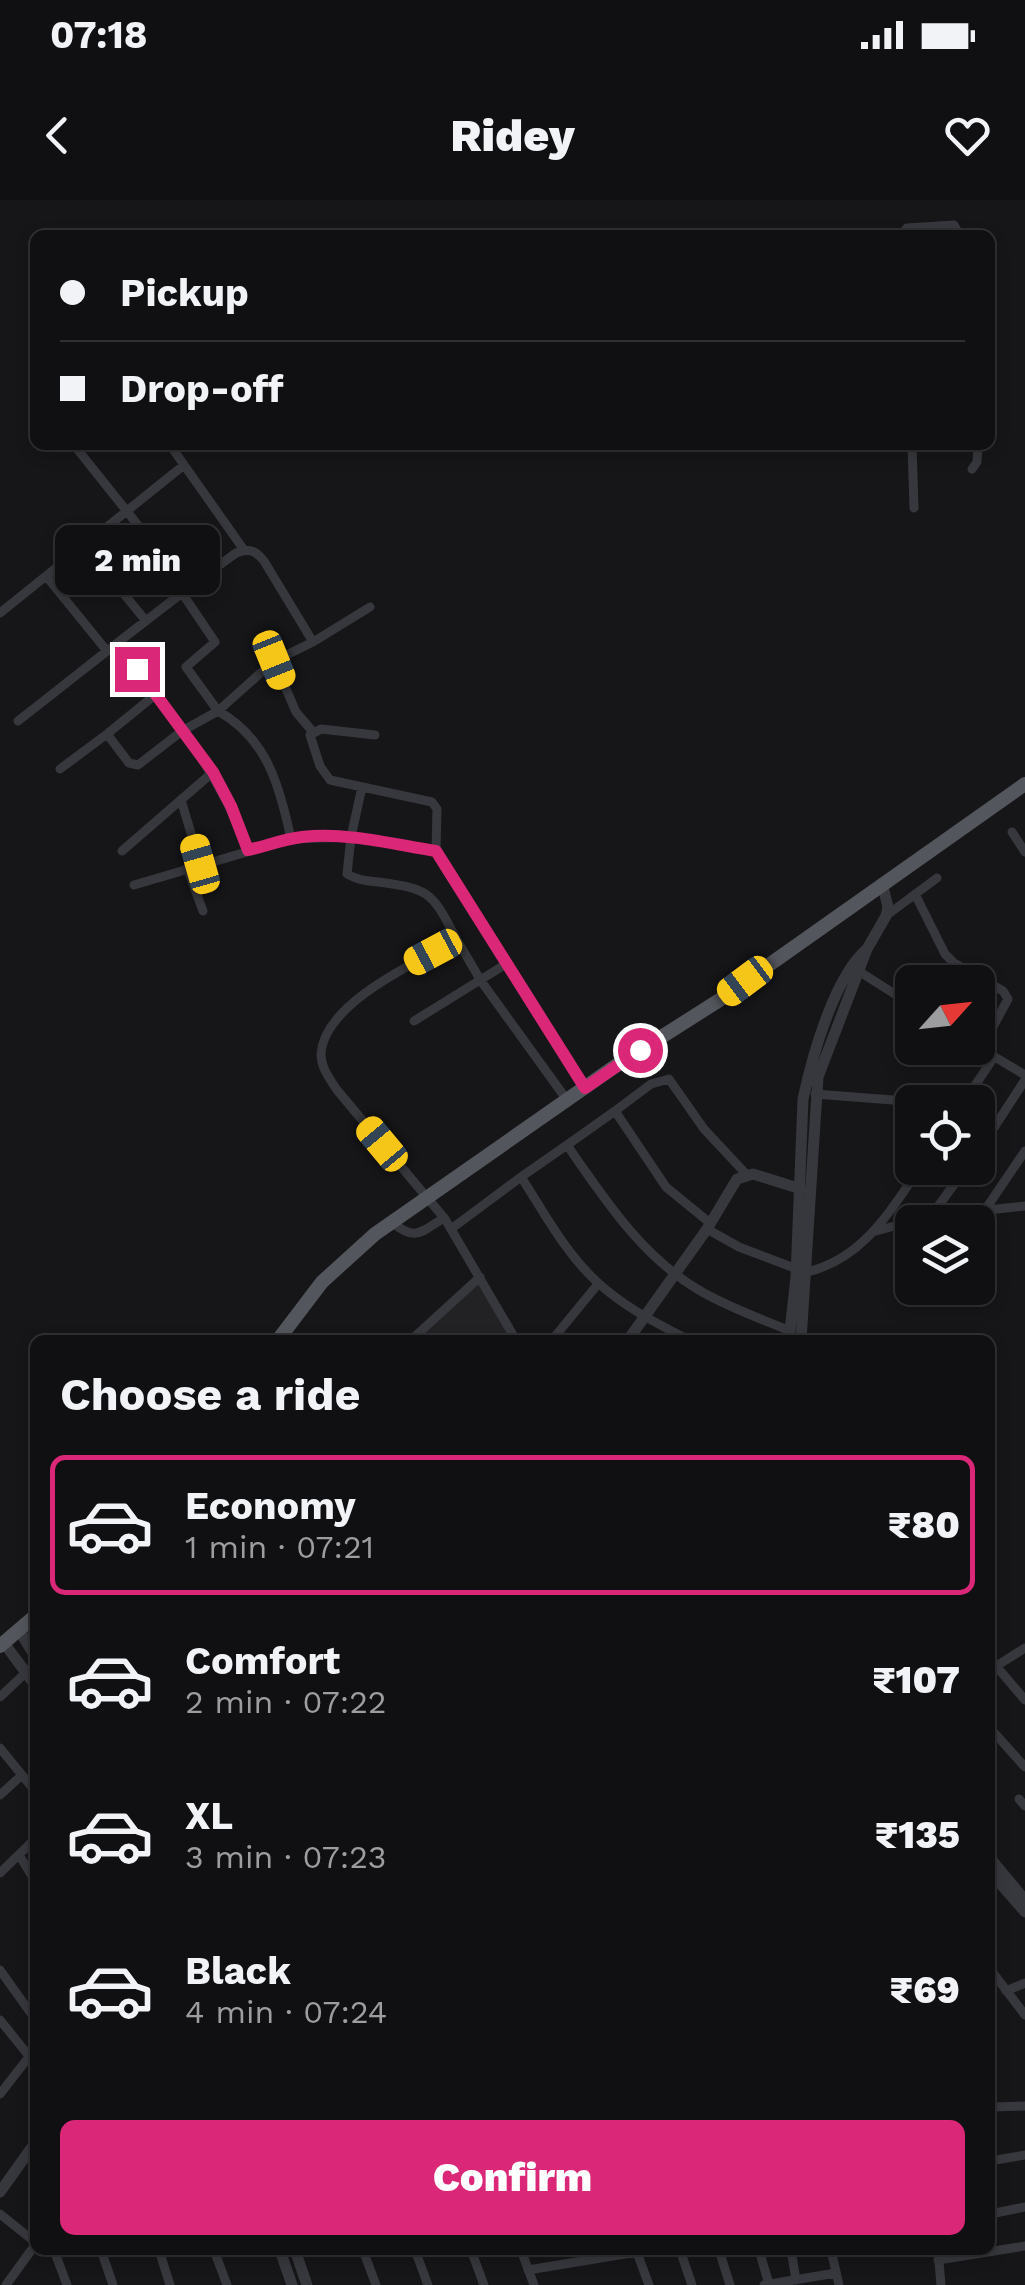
<!DOCTYPE html>
<meta charset="utf-8">
<style>
:root{--surface:#101012;--page:#1e1e20;--text:#f1f3f6;--muted:#9c9d9f;--line:#303032;--accent:#db2777}
body{margin:0;font-family:"Work Sans",sans-serif;background:var(--page);color:var(--text);height:100vh;display:flex;flex-direction:column;font-size:38px;white-space:nowrap}
*{box-sizing:border-box;margin:0}
p{font-size:32px;color:var(--muted)}
.icon{flex:none;width:55px;height:55px;fill:none;stroke:currentColor;stroke-width:2;stroke-linecap:round;stroke-linejoin:round}
.map{position:relative;flex:1;overflow:hidden}
.drawer{position:absolute;left:30px;top:1135px;width:965px;height:920px;display:flex;flex-direction:column;background:var(--surface);border-radius:15px;box-shadow:0 5px 15px #0003,0 0 0 2px var(--line)}
.drawer>*{flex:none}
.guide{position:absolute;left:30px;top:30px;width:965px;height:220px;border-radius:15px;box-shadow:0 5px 15px #0003,0 0 0 2px var(--line);display:grid;align-content:center;height:220px;padding:0 30px;background:var(--surface)}
.needle{width:65px;rotate:63deg}
.tools{position:absolute;left:895px;top:765px;display:grid;gap:20px}
.tools a{display:grid;place-items:center;width:100px;height:100px;border-radius:15px;background:var(--surface);box-shadow:0 5px 15px #0003,0 0 0 2px var(--line);font-size:50px}
.end{position:absolute;width:45px;height:45px;margin:-22px;border:12px solid #db2777;background:#fff;box-shadow:0 0 0 5px #fff}
.from{border-radius:50%}
.bubble{position:absolute;height:70px;border-radius:15px;background:var(--surface);box-shadow:0 5px 15px #0003,0 0 0 2px var(--line);font-size:32px;font-weight:800;line-height:70px;text-align:center}
.car{position:absolute;width:30px;height:60px;margin:-30px -15px;border-radius:12px;box-shadow:0 0 8px 2px #0007;background:linear-gradient(#f5c518 24%,#345 0 40%,#f5c518 0 76%,#345 0 86%,#f5c518 0)}
.guide b{display:flex;align-items:center;gap:35px;height:95px;font-size:38px}
.guide b+b{border-top:2px solid var(--line)}
.guide i{width:25px;height:25px;background:var(--text)}
ul{padding:0;list-style:none}
li{display:flex;align-items:center;gap:30px;height:140px;margin:0 20px 15px;padding:0 10px;border:5px solid transparent;border-radius:15px}
li div{flex:1}
li b{display:block;font-size:38px}
li em{font-style:normal;font-weight:800}
li.active{border-color:var(--accent)}
li>.icon{width:90px;height:90px;stroke-width:1.5}
h2{padding:0 30px;font-size:45px;line-height:120px}
.primary-button{display:flex;gap:20px;margin-top:auto;padding:20px 30px}
.primary-button a{flex:1;height:115px;border-radius:15px;background:var(--accent);color:#fff;font-size:40px;font-weight:800;line-height:115px;text-align:center}
.status{display:flex;justify-content:space-between;align-items:center;height:70px;padding:0 50px;background:var(--surface);direction:ltr}
.status svg{height:28px;fill:currentColor}
header{display:flex;justify-content:space-between;align-items:center;height:130px;padding:0 30px;background:var(--surface);font-size:45px;font-weight:800}
.map>svg:first-child{display:block}
.built{fill:#222225}
.lines{fill:none;stroke-linecap:round;stroke-linejoin:round}
.minor{stroke:#37383d;stroke-width:9}
.tertiary{stroke:#37383d;stroke-width:11}
.primary{stroke:#53565c;stroke-width:14}
.route{stroke:#db2777;stroke-width:12}
</style>
<div class="status"><b>07:18</b><svg viewBox="0 0 49 12"><path d="M0 12V9h3v3zM5 12V6h3v6zM10 12V3h3v9zM15 12V0h3v12zM26 1h20v11H26zM47 4h2v5h-2z"/></svg></div>
<header><svg class="icon" aria-label="back" viewBox="0 0 24 24"><path d="M15 5l-7 7 7 7"/></svg>Ridey<svg class="icon" aria-label="heart" viewBox="0 0 24 24"><path d="M12 20l-8-8c-3-5 5-10 8-4 3-6 11-1 8 4z"/></svg></header>
<div class="map">
<svg width="1025" height="2085" viewBox="0 0 1025 2085">
<rect width="100%" height="100%" fill="#161618"/>
<path class="built" d="M480 1083 512 1140H416L447 1111Z"/>
<g class="lines">
<path class="minor" d="M901 35 907 28 954 25 960 35
M74 245 188 388
M170 245 244 350
M912 245 914 308
M972 269 977 262 978 245
M84 345 146 421
M46 376 107 451
M0 413 184 265
M313 442 370 407
M274 461 296 512 313 532
M18 521C90 465 161 407 236 353 249 348 255 350 264 361L313 442 274 461 218 511 186 467 215 442 182 393
M107 534 155 495
M60 569 107 534 129 563 138 565 182 531 118 443
M362 587 351 637 347 674C357 680 367 681 378 682 432 689 432 693 457 740 418 761 324 803 321 854 321 868 330 879 337 890L445 1019 516 1140
M181 600 200 663
M1012 632 1025 652
M291 639 351 637 436 651 437 609 432 602 330 580 320 566 310 535 321 529 375 535
M122 651 213 572
M436 651 585 888
M187 668 203 711
M134 685 291 639C280 587 267 538 218 511L182 531C211 569 231 605 248 650
M915 694 945 754 954 763 1003 791 1008 799 981 849
M887 715 937 678
M457 740 481 781 567 900
M860 772 912 805
M414 821 506 764
M978 847 1025 875
M815 894 919 902
M964 902 994 857
M615 911 651 884 669 879 704 929 747 975
M567 945 615 911 666 987 710 1023
M978 952 1025 880
M521 977 567 945C605 1000 644 1060 704 1093 731 1108 761 1119 790 1131
M985 1010 1025 951
M931 1016 966 968
M392 1022C415 1042 421 1032 444 1018
M451 1029 521 977C544 1012 564 1051 595 1080 622 1106 656 1123 689 1140
M707 1029 739 1047 797 1069
M876 1031 931 1016 1025 1006
M807 1072C863 1059 890 1011 920 968
M411 1140 480 1077
M552 1140 598 1084
M996 1466 1025 1500
M990 1470 1025 1448
M0 1497 35 1464
M990 1528 1025 1567
M0 1548 35 1591
M0 1595 22 1575
M1019 1599 1025 1606
M19 1655 35 1681
M0 1673 35 1639
M990 1769 1025 1815
M0 1770 35 1819
M1006 1791 1025 1783
M0 1820 29 1856
M0 1894 35 1849
M990 1907 1025 1906
M990 1961 1025 1955
M0 2014 35 2042
M990 2014 1025 2007
M54 2050 67 2085
M101 2050 113 2085
M159 2050 170 2085
M214 2050 227 2085
M363 2050 376 2085
M415 2050 428 2085
M471 2050 484 2085
M521 2050 534 2085
M636 2050 649 2085
M680 2050 692 2085
M719 2050 730 2085
M759 2050 769 2084
M791 2050 796 2080
M831 2050 839 2085
M938 2050 941 2085
M938 2060 1025 2046
M528 2070 637 2052
M6 2085 35 2045
M764 2085 836 2073"/>
<path class="tertiary" d="M628 1140 707 1029 737 979 753 974 801 989
M789 1140 796 1077 803 899C812 857 834 777 867 749
M801 1140 818 877 867 749 886 716 888 707 882 683
M19 1430 35 1456
M4 1443 35 1485
M990 1658 1025 1700
M990 1672 1025 1712
M0 1992 35 1943
M280 2050 292 2085
M295 2050 307 2085"/>
<path class="primary" d="M278 1140 322 1082 375 1034 614 867 718 801 1025 584
M0 1446 35 1416"/>
</g>
<g class="lines">
<path class="route" d="M137 469 213 572 231 606 248 650C266 646 284 639 302 637 347 632 392 644 436 651L585 888 640 850"/>
</g>
</svg>
<div class="tools">
<a><svg class="needle" viewBox="-14 -14 28 28"><path d="M0-13l5 13h-10z" fill="#e53935"/><path d="M0 13l5-13h-10z" fill="#9c9d9f"/></svg></a>
<a><svg class="icon" aria-label="locate" viewBox="0 0 24 24"><circle cx="12" cy="12" r="6"/><path d="M12 2v4M12 18v4M2 12h4M18 12h4"/></svg></a>
<a><svg class="icon" aria-label="layers" viewBox="0 0 24 24"><path d="M12 4l9 5-9 5-9-5zM3 14l9 5 9-5"/></svg></a>
</div>
<i class="end from" style="left:640px;top:850px"></i>
<i class="end" style="left:137px;top:469px"></i>
<div class="bubble" style="left:55px;top:325px;width:165px">2 min</div>
<i class="car" style="left:274px;top:460px;rotate:158deg"></i>
<i class="car" style="left:200px;top:664px;rotate:344deg"></i>
<i class="car" style="left:433px;top:752px;rotate:242deg"></i>
<i class="car" style="left:745px;top:781px;rotate:233deg"></i>
<i class="car" style="left:382px;top:944px;rotate:320deg"></i>
<div class="guide">
<b><i class="from"></i>Pickup</b>
<b><i></i>Drop-off</b>
</div>
<section class="drawer">
<h2>Choose a ride</h2>
<ul>
<li class="active"><svg class="icon" aria-label="car" viewBox="0 0 24 24"><path d="M5 17H2v-5l4-1 3-4h7l3 4 3 1v5h-3M9 17h6M6 11h13"/><circle cx="7" cy="17" r="2"/><circle cx="17" cy="17" r="2"/></svg><div><b>Economy</b><p>1 min · 07:21</p></div><em>₹80</em></li>
<li><svg class="icon" aria-label="car" viewBox="0 0 24 24"><path d="M5 17H2v-5l4-1 3-4h7l3 4 3 1v5h-3M9 17h6M6 11h13"/><circle cx="7" cy="17" r="2"/><circle cx="17" cy="17" r="2"/></svg><div><b>Comfort</b><p>2 min · 07:22</p></div><em>₹107</em></li>
<li><svg class="icon" aria-label="car" viewBox="0 0 24 24"><path d="M5 17H2v-5l4-1 3-4h7l3 4 3 1v5h-3M9 17h6M6 11h13"/><circle cx="7" cy="17" r="2"/><circle cx="17" cy="17" r="2"/></svg><div><b>XL</b><p>3 min · 07:23</p></div><em>₹135</em></li>
<li><svg class="icon" aria-label="car" viewBox="0 0 24 24"><path d="M5 17H2v-5l4-1 3-4h7l3 4 3 1v5h-3M9 17h6M6 11h13"/><circle cx="7" cy="17" r="2"/><circle cx="17" cy="17" r="2"/></svg><div><b>Black</b><p>4 min · 07:24</p></div><em>₹69</em></li>
</ul>
<div class="primary-button"><a>Confirm</a></div>
</section>
</div>
